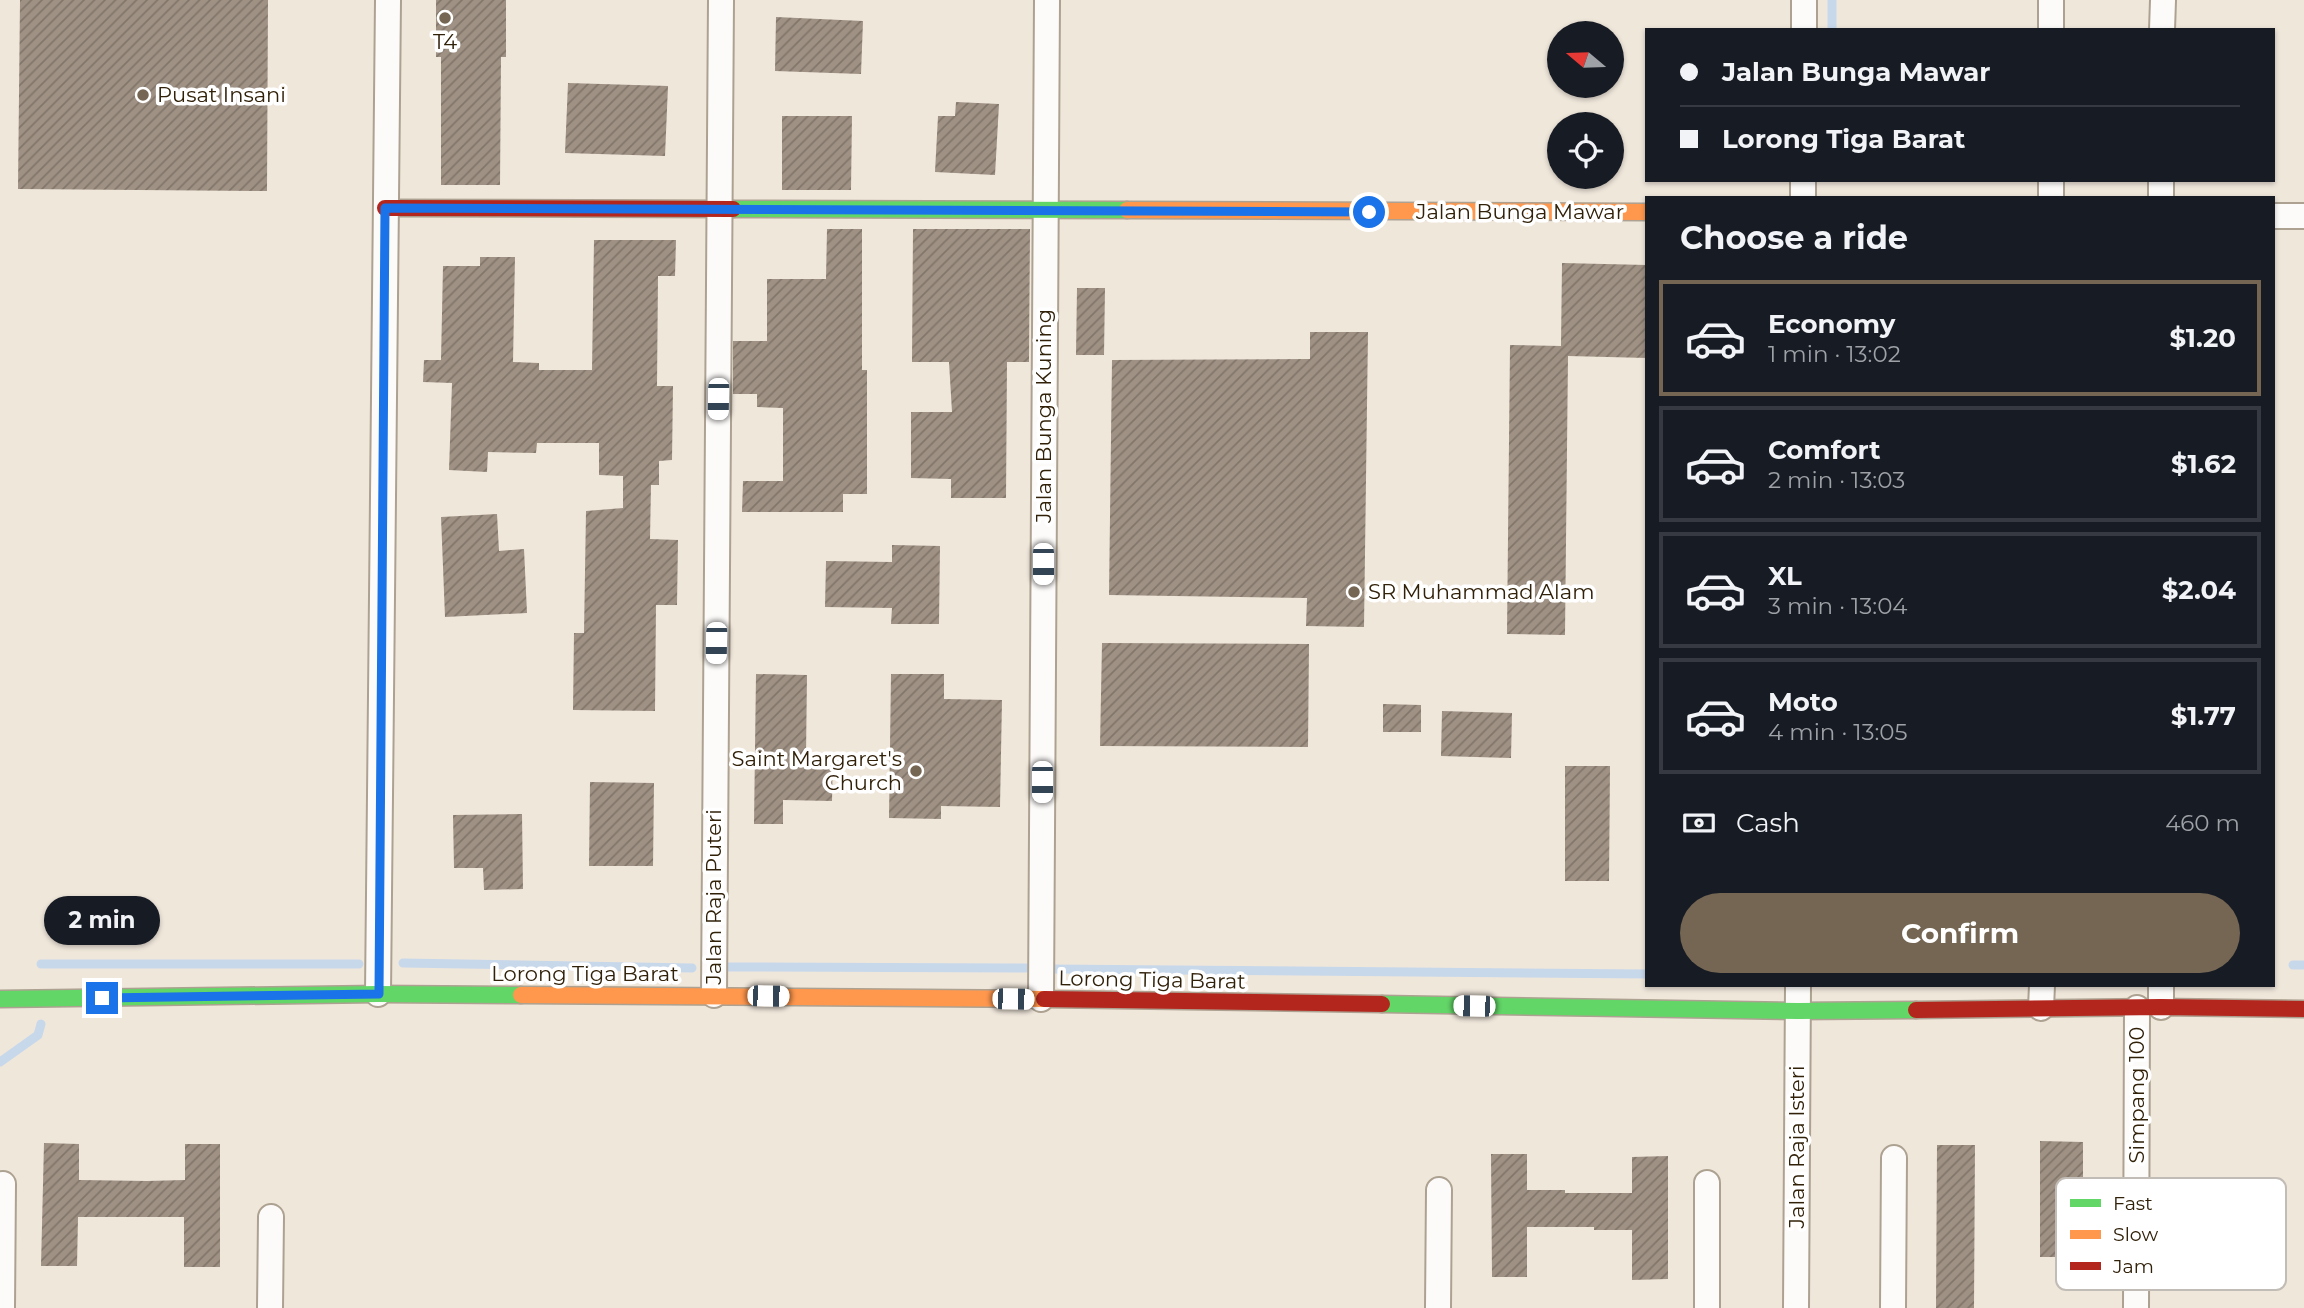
<!DOCTYPE html>
<meta charset="utf-8">
<style>
:root{--surface:#171b24;--page:#242831;--text:#f1f3f6;--muted:#9ea1a6;--line:#363941;--accent:#746652}
body{margin:0;font-family:Montserrat,sans-serif;background:var(--page);color:var(--text);height:100vh;display:flex;flex-direction:column;font-size:26px;white-space:nowrap}
*{box-sizing:border-box;margin:0}
p{font-size:23px;color:var(--muted)}
.icon{flex:none;width:38px;height:38px;fill:none;stroke:currentColor;stroke-width:2;stroke-linecap:round;stroke-linejoin:round}
.map{position:relative;flex:1;overflow:hidden}
.side{position:absolute;left:1645px;top:196px;width:630px;height:791px;display:flex;flex-direction:column;background:var(--surface);border-radius:0px;box-shadow:0 2px 5px #0004}
.side>*{flex:none}
.top-card{position:absolute;left:1645px;top:28px;width:630px;height:154px;border-radius:0px;box-shadow:0 2px 5px #0004;display:grid;align-content:center;height:154px;padding:0 35px;background:var(--surface)}
.needle{width:46px;rotate:289deg}
.buttons{position:absolute;left:1547px;top:21px;display:grid;gap:14px}
.buttons a{display:grid;place-items:center;width:77px;height:77px;border-radius:50%;background:var(--surface);box-shadow:0 2px 5px #0004;font-size:35px}
.end{position:absolute;width:32px;height:32px;margin:-16px;border:9px solid #1a73e8;background:#fff;box-shadow:0 0 0 4px #fff}
.from{border-radius:50%}
.bubble{position:absolute;height:49px;border-radius:24px;background:var(--surface);box-shadow:0 2px 5px #0004;font-size:23px;font-weight:700;line-height:49px;text-align:center}
.car{position:absolute;width:21px;height:42px;margin:-21px -10px;border-radius:9px;box-shadow:0 0 5px 2px #0007;background:linear-gradient(#fff 24%,#345 0 40%,#fff 0 76%,#345 0 86%,#fff 0)}
.top-card b{display:flex;align-items:center;gap:24px;height:66px;font-size:26px}
.top-card b+b{border-top:2px solid var(--line)}
.top-card i{width:18px;height:18px;background:var(--text)}
ul{padding:0;list-style:none}
li{display:flex;align-items:center;gap:21px;height:116px;margin:0 14px 10px;padding:0 21px;border:4px solid var(--line);border-radius:0px}
li div{flex:1}
li b{display:block;font-size:26px}
li em{font-style:normal;font-weight:700}
li.current{border-color:var(--accent)}
li>.icon{width:63px;height:63px;stroke-width:1.5}
h2{padding:0 35px;font-size:32px;line-height:84px}
.pay{display:flex;align-items:center;gap:18px;height:77px;padding:0 35px;font-size:26px}
.pay p{margin-inline-start:auto}
.action{display:flex;gap:14px;margin-top:auto;padding:14px 35px}
.action a{flex:1;height:80px;border-radius:42px;background:var(--accent);color:#fff;font-size:28px;font-weight:700;line-height:80px;text-align:center}
.map>svg:first-child{display:block}
.lines{fill:none;stroke-linecap:round;stroke-linejoin:round}
.stream{stroke:#c8d8eb;stroke-width:9}
.building{fill:url(#building-hatch)}
.street-casing{stroke:#ada291;stroke-width:28}
.fast-casing{stroke:#ada291;stroke-width:19}
.slow-casing{stroke:#ada291;stroke-width:19}
.jam-casing{stroke:#ada291;stroke-width:19}
.street{stroke:#fdfbfa;stroke-width:24}
.fast{stroke:#63d668;stroke-width:16}
.slow{stroke:#ff974d;stroke-width:16}
.jam{stroke:#b3261e;stroke-width:16}
.route{stroke:#1a73e8;stroke-width:9}
.poi-dot{fill:#746652;stroke:#fff;stroke-width:2.5}
.labels{text-anchor:middle;stroke-width:7;stroke-linejoin:round;paint-order:stroke}
.poi-label{font-size:21px;fill:#312109;stroke:#fff;text-anchor:start}
.street-label{font-size:21px;fill:#312109;stroke:#fff}
.key{fill:#fff;stroke:#c1bcb5;stroke-width:2}
.key-label{font-size:19px;fill:#312109}
</style>
<div class="map">
<svg width="2304" height="1308" viewBox="0 0 2304 1308">
<defs>
<pattern id="building-hatch" width="6" height="6" patternUnits="userSpaceOnUse" patternTransform="scale(1.75)"><rect width="6" height="6" fill="#9f9184"/><path d="M-1 1l2-2M0 6l6-6M5 7l2-2" fill="none" stroke="#82766a"/></pattern>
</defs>
<rect width="100%" height="100%" fill="#f0e7db"/>
<g class="lines">
<path class="stream" d="M1832 30V0
M403 963 692 968
M41 964H359
M2293 965H2304
M728 967 1026 968
M1053 969 1647 974
M0 1062 38 1035 41 1024"/>
</g>
<path class="building" d="M20 0H268L267 191 18 189Z
M436 0H506V57H501L500 185H441V57H436Z
M776 17 863 21 861 74 775 71Z
M568 83 668 86 665 156 565 153Z
M956 102 999 104 995 175 935 172 938 116H955Z
M782 116H852L851 190H782Z
M827 229H862V370H867V494H843V512H742L743 481H783V408L757 407V394H733V341H767V279H826Z
M913 229H1030L1029 362H1007L1006 498H951V479L911 478V412H952L949 362H912Z
M594 240H676L675 276H658L657 386H673L672 460 659 461V485H651L650 539 678 540 677 605H656L655 711 573 710 574 633H584L586 511 623 508V476L599 475V443H537L536 453 488 452 487 472 449 470 452 383 423 382 424 360H441L443 266H480V257H515L513 362 539 363V370H592Z
M1562 263 1647 265V358L1568 356 1565 635 1507 634 1510 345 1561 346Z
M1077 288H1105L1104 355H1076Z
M1310 332H1368L1364 627 1306 626 1307 598 1109 595 1112 360 1310 359Z
M497 514 499 551 524 549 527 613 445 617 441 517Z
M892 545 940 546 939 624H891L892 608 825 607 826 561 892 562Z
M1102 643 1309 644 1308 747 1100 746Z
M756 674 807 675 806 755H833L832 801 783 800V824H754Z
M891 674H944V699L1002 700 1000 807 941 806V819L889 818Z
M1383 704 1421 705V732H1383Z
M1442 711 1512 713 1511 758 1441 756Z
M1565 766H1610L1609 881H1565Z
M590 782 654 783 653 866H589Z
M522 814 523 889 484 890 483 868H454L453 815Z
M2040 1141 2083 1142V1257H2040Z
M44 1143 79 1144V1180L147 1181 185 1180V1144H220V1267H184V1217H78L77 1266H41Z
M1937 1145H1975L1974 1308H1936Z
M1491 1154H1527V1190H1565V1193H1632V1157L1668 1156V1279L1632 1280V1230H1594V1227H1527V1277H1492Z"/>
<g class="lines">
<g class="street-casing">
<path id="street" d="M1804 30V0
M2051 30V0
M2162 30 2163 0
M1803 198V180
M2051 198V180
M2161 198V180
M2273 216H2304
M2161 985V1007
M378 994 388 0
M714 995 721 0
M1041 999 1047 0
M2041 1008 2042 985
M1707 1183V1308
M2 1308 3 1184
M270 1308 271 1217
M1438 1308 1439 1190
M1796 1308 1798 985
M1893 1308 1894 1158
M2136 1308 2137 1008"/>
</g>
<g class="fast-casing">
<path id="fast" d="M733 209 1127 210
M0 999 378 994 521 995
M1382 1004 1798 1011 1916 1010"/>
</g>
<g class="slow-casing">
<path id="slow" d="M1127 210 1647 212
M521 995 1044 999"/>
</g>
<g class="jam-casing">
<path id="jam" d="M385 208 733 209
M1044 999 1382 1004
M1916 1010 2161 1007 2304 1009"/>
</g>
<use href="#street" class="street"/>
<use href="#fast" class="fast"/>
<use href="#slow" class="slow"/>
<use href="#jam" class="jam"/>
</g>
<g class="lines">
<path class="route" d="M102 998 379 994 385 208 1369 212"/>
</g>
<g class="poi-dot">
<circle cx="445" cy="18" r="7"/>
<circle cx="143" cy="95" r="7"/>
<circle cx="1354" cy="592" r="7"/>
<circle cx="916" cy="771" r="7"/>
</g>
<g class="labels">
<g class="poi-label">
<text x="445" y="49" text-anchor="middle">T4</text>
<text x="157" y="102">Pusat Insani</text>
<text x="1368" y="599">SR Muhammad Alam</text>
<text x="902" y="766" text-anchor="end">Saint Margaret's<tspan x="902" dy="24">Church</tspan></text>
</g>
<g class="street-label">
<text x="1520" y="219">Jalan Bunga Mawar</text>
<text transform="translate(1044 416) rotate(-90)" y="7">Jalan Bunga Kuning</text>
<text transform="translate(714 897) rotate(-90)" y="7">Jalan Raja Puteri</text>
<text x="585" y="981">Lorong Tiga Barat</text>
<text transform="translate(1152 980) rotate(1)" y="7">Lorong Tiga Barat</text>
<text transform="translate(2137 1095) rotate(-90)" y="7">Simpang 100</text>
<text transform="translate(1797 1147) rotate(-90)" y="7">Jalan Raja Isteri</text>
</g>
</g>
<rect x="2056" y="1178" width="230" height="112" rx="10" class="key"/>
<rect x="2070" y="1199" width="31" height="8" fill="#63d668"/>
<rect x="2070" y="1230" width="31" height="9" fill="#ff974d"/>
<rect x="2070" y="1262" width="31" height="8" fill="#b3261e"/>
<g class="key-label">
<text x="2113" y="1210">Fast</text>
<text x="2113" y="1241">Slow</text>
<text x="2113" y="1273">Jam</text>
</g>
</svg>
<div class="buttons">
<a><svg class="needle" viewBox="-14 -14 28 28"><path d="M0-13l5 13h-10z" fill="#e53935"/><path d="M0 13l5-13h-10z" fill="#9ea1a6"/></svg></a>
<a><svg class="icon" aria-label="locate" viewBox="0 0 24 24"><circle cx="12" cy="12" r="6"/><path d="M12 2v4M12 18v4M2 12h4M18 12h4"/></svg></a>
</div>
<i class="end from" style="left:1369px;top:212px"></i>
<i class="end" style="left:102px;top:998px"></i>
<div class="bubble" style="left:44px;top:896px;width:116px">2 min</div>
<i class="car" style="left:718px;top:399px;rotate:181deg"></i>
<i class="car" style="left:1043px;top:564px;rotate:180deg"></i>
<i class="car" style="left:716px;top:643px;rotate:181deg"></i>
<i class="car" style="left:1042px;top:782px;rotate:180deg"></i>
<i class="car" style="left:768px;top:996px;rotate:91deg"></i>
<i class="car" style="left:1013px;top:999px;rotate:91deg"></i>
<i class="car" style="left:1474px;top:1006px;rotate:271deg"></i>
<div class="top-card">
<b><i class="from"></i>Jalan Bunga Mawar</b>
<b><i></i>Lorong Tiga Barat</b>
</div>
<section class="side">
<h2>Choose a ride</h2>
<ul>
<li class="current"><svg class="icon" aria-label="car" viewBox="0 0 24 24"><path d="M5 17H2v-5l4-1 3-4h7l3 4 3 1v5h-3M9 17h6M6 11h13"/><circle cx="7" cy="17" r="2"/><circle cx="17" cy="17" r="2"/></svg><div><b>Economy</b><p>1 min · 13:02</p></div><em>$1.20</em></li>
<li><svg class="icon" aria-label="car" viewBox="0 0 24 24"><path d="M5 17H2v-5l4-1 3-4h7l3 4 3 1v5h-3M9 17h6M6 11h13"/><circle cx="7" cy="17" r="2"/><circle cx="17" cy="17" r="2"/></svg><div><b>Comfort</b><p>2 min · 13:03</p></div><em>$1.62</em></li>
<li><svg class="icon" aria-label="car" viewBox="0 0 24 24"><path d="M5 17H2v-5l4-1 3-4h7l3 4 3 1v5h-3M9 17h6M6 11h13"/><circle cx="7" cy="17" r="2"/><circle cx="17" cy="17" r="2"/></svg><div><b>XL</b><p>3 min · 13:04</p></div><em>$2.04</em></li>
<li><svg class="icon" aria-label="car" viewBox="0 0 24 24"><path d="M5 17H2v-5l4-1 3-4h7l3 4 3 1v5h-3M9 17h6M6 11h13"/><circle cx="7" cy="17" r="2"/><circle cx="17" cy="17" r="2"/></svg><div><b>Moto</b><p>4 min · 13:05</p></div><em>$1.77</em></li>
</ul>
<div class="pay"><svg class="icon" aria-label="cash" viewBox="0 0 24 24"><path d="M3 7h18v10H3z"/><circle cx="12" cy="12" r="2"/></svg>Cash<p>460 m</p></div>
<div class="action"><a>Confirm</a></div>
</section>
</div>
